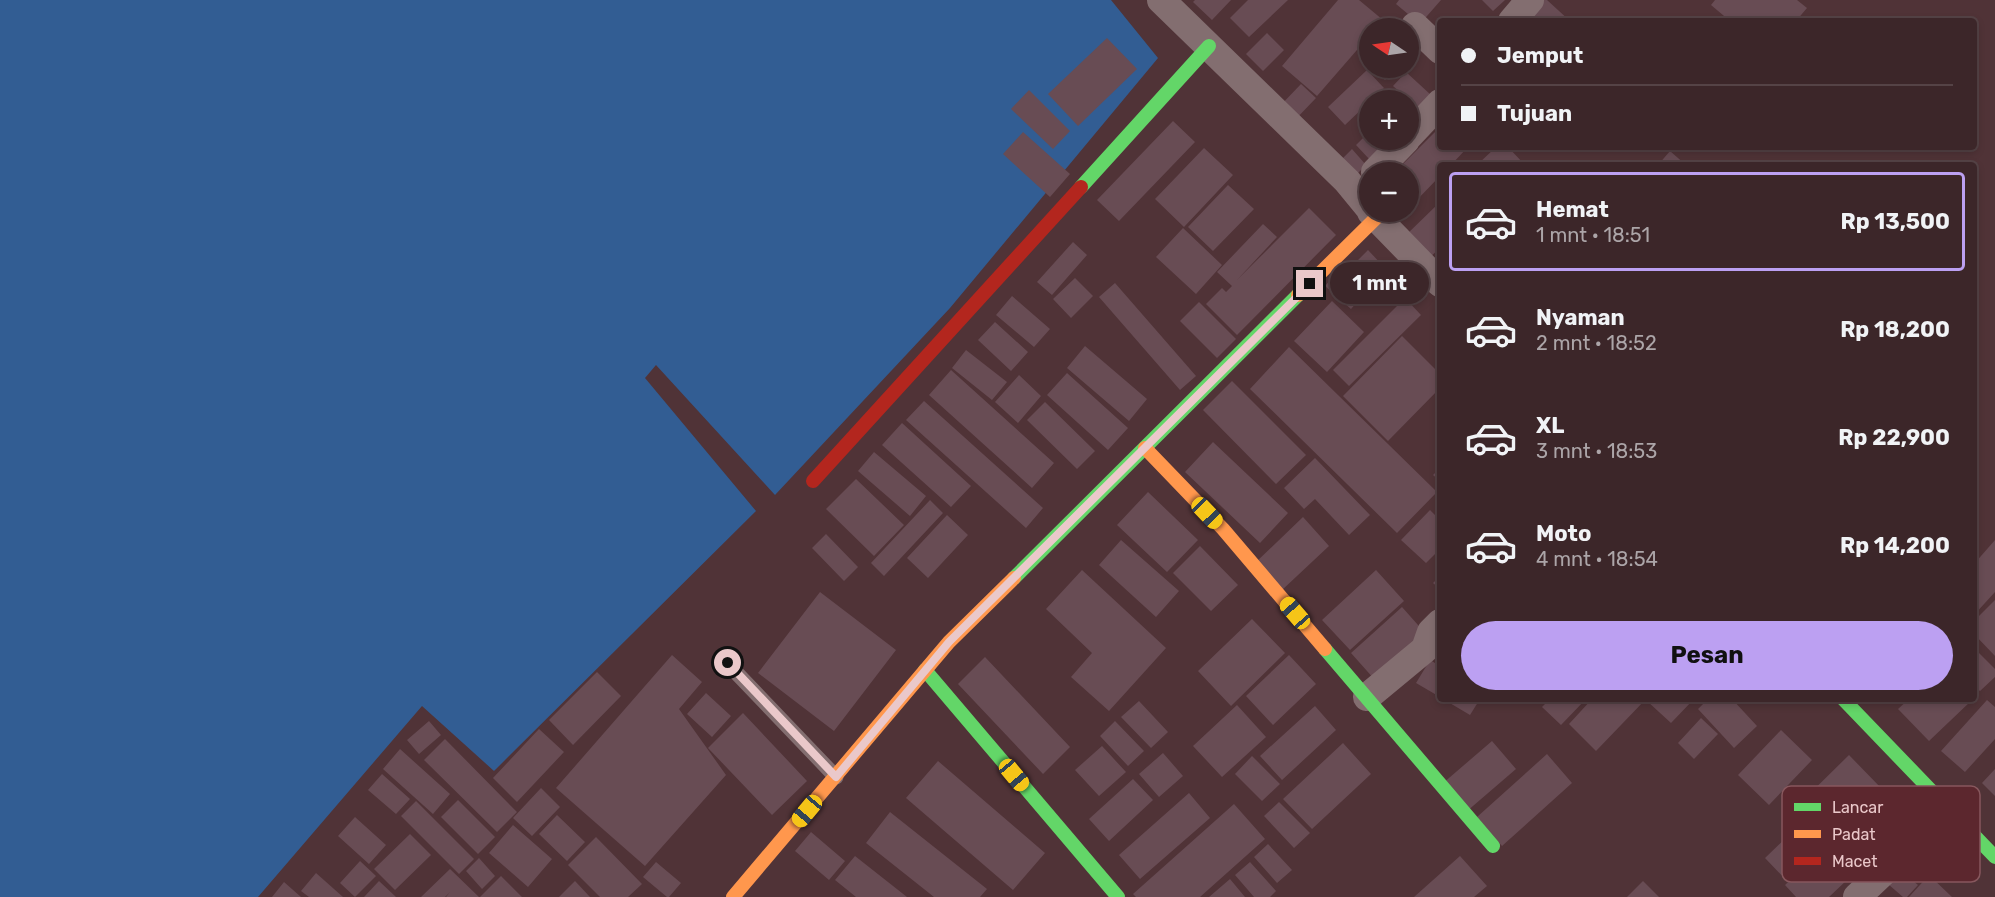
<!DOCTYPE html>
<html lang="id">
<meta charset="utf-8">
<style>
:root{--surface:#3c2629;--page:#473235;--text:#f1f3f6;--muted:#aca5a8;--line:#554346;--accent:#bca0f2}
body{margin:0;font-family:Rubik,sans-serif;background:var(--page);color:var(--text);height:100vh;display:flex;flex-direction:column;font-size:22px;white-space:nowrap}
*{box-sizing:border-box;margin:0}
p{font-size:20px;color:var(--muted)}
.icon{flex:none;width:33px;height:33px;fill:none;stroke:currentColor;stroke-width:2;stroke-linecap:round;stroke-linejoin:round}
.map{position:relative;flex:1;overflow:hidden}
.side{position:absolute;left:1437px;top:162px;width:540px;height:540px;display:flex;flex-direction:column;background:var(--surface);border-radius:6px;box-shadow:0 3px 9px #0003,0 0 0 2px var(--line)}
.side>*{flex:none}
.top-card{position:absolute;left:1437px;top:18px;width:540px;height:132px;border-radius:6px;box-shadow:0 3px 9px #0003,0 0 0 2px var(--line);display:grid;align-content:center;height:132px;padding:0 24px;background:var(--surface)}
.needle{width:39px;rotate:283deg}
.fabs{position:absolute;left:1359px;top:18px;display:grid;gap:12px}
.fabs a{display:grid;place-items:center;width:60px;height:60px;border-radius:50%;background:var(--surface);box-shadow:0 3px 9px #0003,0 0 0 2px var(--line);font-size:30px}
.end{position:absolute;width:27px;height:27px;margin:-14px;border:8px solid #eac8ca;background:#111;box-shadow:0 0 0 3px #111}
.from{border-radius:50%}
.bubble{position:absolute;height:42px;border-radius:21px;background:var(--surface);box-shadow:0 3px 9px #0003,0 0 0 2px var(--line);font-size:20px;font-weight:700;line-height:42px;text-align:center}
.car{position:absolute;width:18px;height:36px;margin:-18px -9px;border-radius:8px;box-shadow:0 0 4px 2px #0007;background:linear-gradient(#f5c518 24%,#345 0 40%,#f5c518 0 76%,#345 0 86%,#f5c518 0)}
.top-card b{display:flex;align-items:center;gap:21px;height:57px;font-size:22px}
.top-card b+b{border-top:2px solid var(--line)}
.top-card i{width:15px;height:15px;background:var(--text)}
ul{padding:10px 0 0;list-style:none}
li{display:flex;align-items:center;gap:18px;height:99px;margin:0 12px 9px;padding:0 12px;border:3px solid transparent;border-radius:6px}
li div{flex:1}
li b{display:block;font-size:22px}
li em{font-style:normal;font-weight:700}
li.selected{border-color:var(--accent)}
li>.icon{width:54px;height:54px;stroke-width:1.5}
.button{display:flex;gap:12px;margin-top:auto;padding:12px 24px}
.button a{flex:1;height:69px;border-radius:36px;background:var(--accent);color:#111;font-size:24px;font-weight:700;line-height:69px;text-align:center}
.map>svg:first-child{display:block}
.water{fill:#325d93}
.building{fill:#684c54}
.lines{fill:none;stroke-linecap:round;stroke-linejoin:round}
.lane{stroke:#836e70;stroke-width:15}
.street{stroke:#836e70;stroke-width:28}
.fast{stroke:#63d668;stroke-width:14}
.slow{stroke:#ff974d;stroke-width:14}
.jam{stroke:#b3261e;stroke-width:14}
.route{stroke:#eac8ca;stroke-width:8}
.key{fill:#5c272e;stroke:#87575d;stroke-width:1.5}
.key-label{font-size:16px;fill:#eac8ca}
</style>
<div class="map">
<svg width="1995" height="897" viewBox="0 0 1995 897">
<rect width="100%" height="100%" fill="#503337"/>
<path class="water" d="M0 0H1111L1158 58 950 308 775 495 656 365 645 378 756 511 494 771 422 706 258 897H0Z"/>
<path class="building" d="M1195 0H1231L1212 20 1193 2Z
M1248 0H1288L1249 37 1230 18Z
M1338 0H1359L1383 20 1375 28H1370V35L1317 96 1282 66Z
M1399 0H1441L1420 24 1396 4Z
M1482 0H1505L1493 11Z
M1537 0H1547L1570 21H1517Z
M1715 0H1797L1807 8 1796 21H1730L1711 5Z
M1267 33 1284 50 1263 71 1246 54Z
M1107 38 1137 69 1078 126 1048 94Z
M1370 45V65L1360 55Z
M1372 68H1397L1385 80Z
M1367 70 1384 88 1345 125 1328 107Z
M1406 72 1431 95 1419 109 1393 86Z
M1301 84 1316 98 1293 122 1278 108Z
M1029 90 1070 131 1053 149 1011 109Z
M1173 121 1195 142 1119 221 1097 200Z
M1440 127V147H1468L1451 165H1440V176L1414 203 1408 197V172H1395Z
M1370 131V140H1391L1371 161 1356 145Z
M1023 132 1070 174 1050 197 1003 154Z
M1496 147H1508L1525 165H1477Z
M1204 148 1233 175 1184 227 1155 199Z
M1352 149 1366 165 1354 177 1340 161Z
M1670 151 1686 165H1658Z
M1228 185 1254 209 1213 251 1188 227Z
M1440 202V248L1427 260 1404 237Z
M1309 208 1336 235 1237 335 1206 304 1222 288 1226 292 1232 286 1217 272 1263 224 1277 237 1237 280Z
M1183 228 1222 265 1196 294 1156 257Z
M1073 242 1087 255 1052 295 1037 282Z
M1368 250 1385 268 1374 278 1357 261Z
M1347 261 1373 284 1351 309 1325 286Z
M1075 278 1093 296 1071 318 1053 299Z
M1115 283 1196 376 1180 390 1099 297Z
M1012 296 1050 329 1034 347 996 315Z
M1405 298 1421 315 1349 386 1333 370Z
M1332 301 1364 332 1327 372 1294 341Z
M1199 302 1236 339 1217 358 1180 321Z
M995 322 1028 352 1011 371 978 340Z
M1402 336 1440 374V388L1388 441 1343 396Z
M1085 346 1147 399 1129 421 1067 368Z
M1289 347 1437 492 1397 533 1250 389Z
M966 350 1007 382 992 400 952 368Z
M951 370 1054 463 1032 488 929 395Z
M1067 373 1128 428 1108 450 1047 395Z
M1019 375 1041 396 1018 423 995 402Z
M1232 381 1306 455 1276 484 1203 410Z
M924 401 1043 508 1026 528 906 420Z
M1045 402 1095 451 1077 469 1027 420Z
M902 423 971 486 951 507 882 445Z
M1213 442 1288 513 1260 543 1185 472Z
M874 452 926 496 910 516 858 471Z
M1315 458 1370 515 1349 535 1315 499 1304 509 1284 488Z
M1440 468V481L1433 475Z
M856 479 904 525 874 556 826 509Z
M1148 492 1198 540 1167 572 1117 525Z
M930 500 943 513 884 576 871 563Z
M1430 510 1440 520V549L1426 563 1401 540Z
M947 515 968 535 928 578 907 558Z
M1303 517 1329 546 1281 591 1255 563Z
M826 534 858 567 844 581 812 548Z
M1121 540 1179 591 1156 617 1099 565Z
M1995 540V592L1974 615V564Z
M1200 546 1238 585 1211 611 1173 573Z
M1082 570 1166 648 1109 711 1071 677 1092 653 1046 609Z
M1376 570 1404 601 1350 650 1322 620Z
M1440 576V589L1433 583Z
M820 592 896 650 834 731 758 673Z
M1995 600V656L1974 634V621Z
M1402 607 1426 634 1375 680 1351 653Z
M1252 619 1285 653 1231 706 1198 671Z
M1974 648 1995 669V677L1980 691 1974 686Z
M672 655 702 682 679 709 726 775 645 866 556 788Z
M1289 655 1316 684 1273 725 1246 696Z
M985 657 1070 747 1043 774 958 684Z
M1430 660 1440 666V697L1416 683Z
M597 672 621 696 573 745 549 720Z
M706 693 731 716 712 737 687 714Z
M1443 699H1480L1470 715Z
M1550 699H1586L1561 725 1542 707Z
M1592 699H1646L1596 751 1569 724Z
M1649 699H1694L1671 723 1647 701Z
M1708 699H1732L1757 726 1734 748 1698 709Z
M1909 699H1969L1971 701 1929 741 1898 709Z
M1987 700 1995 707V739L1965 772 1941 751Z
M1139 701 1168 732 1151 748 1121 717Z
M1237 705 1266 737 1222 777 1193 746Z
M1315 706 1336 730 1282 780 1260 756Z
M743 713 807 781 772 815 708 748Z
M1701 718 1718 734 1694 759 1678 743Z
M429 721 441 735 419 754 407 740Z
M1115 721 1144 751 1128 766 1100 736Z
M539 729 564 752 517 802 493 778Z
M1781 730 1812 760 1769 805 1738 775Z
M445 739 517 812 497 832 424 760Z
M1492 741 1516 769 1466 812 1442 784Z
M1343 743 1371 774 1312 829 1283 799Z
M1102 746 1126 772 1099 796 1075 770Z
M400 749 450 794 433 814 383 769Z
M1163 753 1183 776 1159 797 1139 774Z
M1547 754 1572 783 1502 846 1477 817Z
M1849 755 1882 789 1820 850 1787 816Z
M1252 756 1280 784 1262 801 1235 774Z
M938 761 1045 853 1013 890 906 798Z
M1995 769V796L1982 783Z
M382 774 410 799 396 814 368 790Z
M1133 779 1153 800 1109 841 1089 819Z
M541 788 560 807 532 836 513 818Z
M1189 793 1210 818 1140 879 1119 855Z
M1879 797 1905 825 1829 897H1796L1785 885Z
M458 800 495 837 478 854 441 817Z
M416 801 474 859 459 874 401 816Z
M1279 802 1310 833 1294 848 1264 816Z
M1234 804 1265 839 1200 897H1136L1133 894Z
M890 812 987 889 980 897H934L866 843Z
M557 815 585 842 567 861 539 834Z
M355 817 386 845 369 864 338 836Z
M513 825 552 859 528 887 489 853Z
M811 832 845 861 829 880 795 851Z
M1792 832 1814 855 1787 881 1765 858Z
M410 834 431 855 395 890 374 869Z
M596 837 642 884 628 897H600L568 865Z
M1268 844 1292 870 1277 883 1254 857Z
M855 856 907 897H856L835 880Z
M1460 856 1487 886 1474 897H1414Z
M479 858 495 876 482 889 466 871Z
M360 861 376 876 355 897 340 883Z
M656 862 681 883 669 897H667L643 877Z
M1250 862 1276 891 1270 897H1254L1235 875Z
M450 869 479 897H446L450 892 445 897H421Z
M1900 870 1918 885 1907 897H1903L1888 884Z
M316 873 343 897H309L301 891Z
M1929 875 1952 897H1909Z
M501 876 522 897H480Z
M1230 879 1245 897H1209Z
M379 881 396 897H364Z
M575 881 590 897H559Z
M1643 881 1659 897H1627Z
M284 882 301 897H272Z"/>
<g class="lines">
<path class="lane" d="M727 663 836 777"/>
<path class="street" d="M1161 0 1347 181 1370 209
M1512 21 1530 0
M1415 26 1440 50
M1408 137 1440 103
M1375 172 1406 140
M1371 212 1440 283
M1367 697 1425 649 1431 632 1440 623
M1857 897 1950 809"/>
<path class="fast" d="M1081 187 1209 46
M1014 578 1298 295
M1325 649 1493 846
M925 670 1118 897
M1843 699 1995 857"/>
<path class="slow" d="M1298 295 1376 218
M1145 448 1223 529 1325 649
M733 897 949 642 1014 578"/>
<path class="jam" d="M813 481 1081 187"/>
</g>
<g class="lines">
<path class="route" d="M728 663 836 777 949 642 1310 284"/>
</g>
<rect x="1782" y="786" width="198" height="96" rx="9" class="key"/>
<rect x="1794" y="803" width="27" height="8" fill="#63d668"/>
<rect x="1794" y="830" width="27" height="8" fill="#ff974d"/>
<rect x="1794" y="857" width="27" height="8" fill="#b3261e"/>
<g class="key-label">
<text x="1832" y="813">Lancar</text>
<text x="1832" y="840">Padat</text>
<text x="1832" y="867">Macet</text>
</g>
</svg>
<div class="fabs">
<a><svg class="needle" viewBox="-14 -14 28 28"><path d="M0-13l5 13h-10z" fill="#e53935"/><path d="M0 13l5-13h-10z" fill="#aca5a8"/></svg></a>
<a>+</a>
<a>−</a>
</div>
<i class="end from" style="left:728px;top:663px"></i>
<i class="end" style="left:1310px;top:284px"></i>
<div class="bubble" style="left:1330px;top:262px;width:99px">1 mnt</div>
<i class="car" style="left:1207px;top:513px;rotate:136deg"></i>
<i class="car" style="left:1295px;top:613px;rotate:319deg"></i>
<i class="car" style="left:1014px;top:775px;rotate:140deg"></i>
<i class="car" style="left:807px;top:811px;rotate:220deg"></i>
<div class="top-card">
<b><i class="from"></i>Jemput</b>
<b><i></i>Tujuan</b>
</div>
<section class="side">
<ul>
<li class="selected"><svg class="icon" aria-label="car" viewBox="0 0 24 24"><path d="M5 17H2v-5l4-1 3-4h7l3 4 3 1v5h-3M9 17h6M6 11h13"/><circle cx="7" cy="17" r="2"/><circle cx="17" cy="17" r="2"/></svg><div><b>Hemat</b><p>1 mnt · 18:51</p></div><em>Rp 13,500</em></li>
<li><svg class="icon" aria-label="car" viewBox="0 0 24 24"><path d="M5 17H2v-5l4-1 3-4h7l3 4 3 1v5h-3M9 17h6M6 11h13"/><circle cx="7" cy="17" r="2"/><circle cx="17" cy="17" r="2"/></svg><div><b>Nyaman</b><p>2 mnt · 18:52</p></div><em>Rp 18,200</em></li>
<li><svg class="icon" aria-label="car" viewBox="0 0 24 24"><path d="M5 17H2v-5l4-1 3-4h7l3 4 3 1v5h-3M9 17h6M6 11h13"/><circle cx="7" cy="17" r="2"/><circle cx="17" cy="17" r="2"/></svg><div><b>XL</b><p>3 mnt · 18:53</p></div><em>Rp 22,900</em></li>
<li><svg class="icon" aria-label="car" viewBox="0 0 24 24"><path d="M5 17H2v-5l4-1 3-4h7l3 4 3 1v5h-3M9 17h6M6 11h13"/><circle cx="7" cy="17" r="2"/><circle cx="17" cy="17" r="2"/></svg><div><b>Moto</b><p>4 mnt · 18:54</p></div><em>Rp 14,200</em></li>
</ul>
<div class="button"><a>Pesan</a></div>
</section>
</div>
